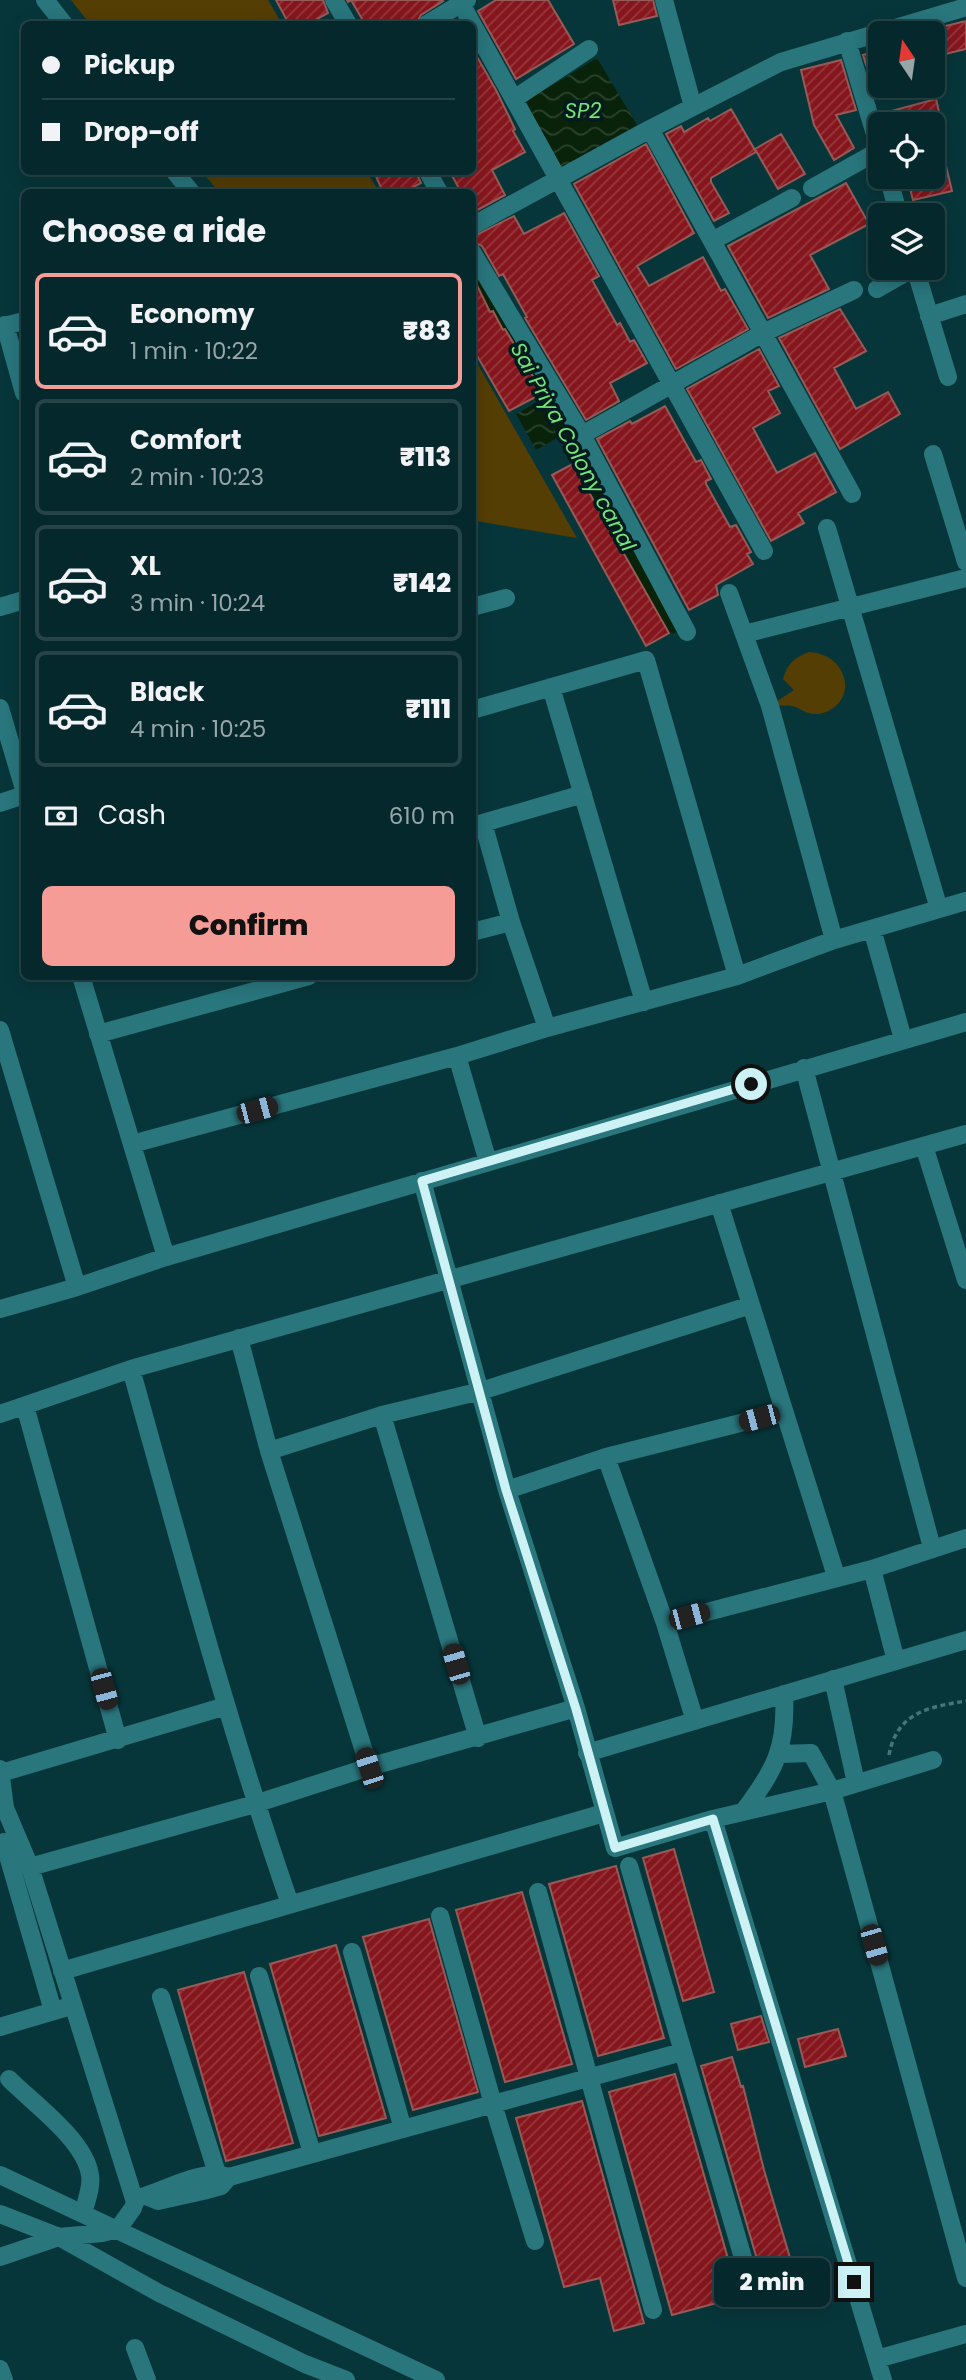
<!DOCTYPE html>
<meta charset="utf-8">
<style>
:root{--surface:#05282c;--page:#133438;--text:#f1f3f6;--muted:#97a6a9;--line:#264448;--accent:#f59c96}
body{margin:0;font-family:Poppins,sans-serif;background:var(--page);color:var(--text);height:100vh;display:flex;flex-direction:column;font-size:26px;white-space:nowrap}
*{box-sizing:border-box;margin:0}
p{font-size:23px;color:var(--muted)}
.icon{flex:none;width:38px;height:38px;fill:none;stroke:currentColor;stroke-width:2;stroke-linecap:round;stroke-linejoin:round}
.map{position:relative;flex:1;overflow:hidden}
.side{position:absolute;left:21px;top:189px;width:455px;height:791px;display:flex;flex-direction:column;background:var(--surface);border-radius:10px;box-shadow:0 4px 18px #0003,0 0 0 2px var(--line)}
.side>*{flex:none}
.banner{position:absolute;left:21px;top:21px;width:455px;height:154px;border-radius:10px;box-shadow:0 4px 18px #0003,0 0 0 2px var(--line);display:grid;align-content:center;height:154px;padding:0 21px;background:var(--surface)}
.needle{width:46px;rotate:347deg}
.tools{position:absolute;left:868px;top:21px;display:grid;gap:14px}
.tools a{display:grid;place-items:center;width:77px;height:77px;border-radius:10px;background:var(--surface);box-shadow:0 4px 18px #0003,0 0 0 2px var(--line);font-size:35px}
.end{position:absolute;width:32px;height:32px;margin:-16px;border:9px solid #ccf2f6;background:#111;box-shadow:0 0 0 4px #111}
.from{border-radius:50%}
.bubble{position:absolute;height:49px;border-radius:10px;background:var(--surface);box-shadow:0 4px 18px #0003,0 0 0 2px var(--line);font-size:23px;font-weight:800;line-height:49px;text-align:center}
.car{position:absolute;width:21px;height:42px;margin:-21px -10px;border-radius:9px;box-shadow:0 0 5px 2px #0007;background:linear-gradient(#222 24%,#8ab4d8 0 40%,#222 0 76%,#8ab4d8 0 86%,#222 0)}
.banner b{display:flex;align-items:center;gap:24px;height:66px;font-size:26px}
.banner b+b{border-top:2px solid var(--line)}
.banner i{width:18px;height:18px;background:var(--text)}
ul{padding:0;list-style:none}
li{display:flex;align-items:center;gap:21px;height:116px;margin:0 14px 10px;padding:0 7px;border:4px solid var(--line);border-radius:10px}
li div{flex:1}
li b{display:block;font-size:26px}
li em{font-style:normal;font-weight:800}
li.active{border-color:var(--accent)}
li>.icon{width:63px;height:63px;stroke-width:1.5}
h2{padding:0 21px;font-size:32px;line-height:84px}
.pay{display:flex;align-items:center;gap:18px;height:77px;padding:0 21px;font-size:26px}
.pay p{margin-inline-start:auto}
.cta{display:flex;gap:14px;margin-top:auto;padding:14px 21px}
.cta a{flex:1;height:80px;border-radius:10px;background:var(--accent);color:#111;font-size:28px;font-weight:800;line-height:80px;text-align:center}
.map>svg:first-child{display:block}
.green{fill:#553e04}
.water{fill:url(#water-waves)}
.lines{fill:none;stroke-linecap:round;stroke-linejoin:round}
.canal{stroke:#082309;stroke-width:19}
.building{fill:url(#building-hatch);stroke:#975b57;stroke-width:2}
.path{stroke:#477377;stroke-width:3.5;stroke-dasharray:5 3.5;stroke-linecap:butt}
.minor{stroke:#29767d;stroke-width:18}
.route{stroke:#ccf2f6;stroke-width:9}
.labels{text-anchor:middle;stroke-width:7;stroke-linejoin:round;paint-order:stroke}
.water-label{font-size:21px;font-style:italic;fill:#77e378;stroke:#021b1e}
</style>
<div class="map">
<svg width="966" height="2380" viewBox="0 0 966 2380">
<defs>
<pattern id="water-waves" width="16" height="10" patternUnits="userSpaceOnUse" patternTransform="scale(1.75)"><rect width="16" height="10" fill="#082309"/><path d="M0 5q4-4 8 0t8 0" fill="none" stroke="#2b432d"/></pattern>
<pattern id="building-hatch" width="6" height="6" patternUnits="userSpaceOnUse" patternTransform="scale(1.75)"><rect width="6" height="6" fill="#86161d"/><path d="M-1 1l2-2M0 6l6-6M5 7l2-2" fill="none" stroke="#96383e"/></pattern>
</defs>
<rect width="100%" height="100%" fill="#07363a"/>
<path class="green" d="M71 0H268L282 24H90Z
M202 172H367L379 192H219Z
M472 356H473L577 538 476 521 473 517Z
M809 652C849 654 859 702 823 713 809 717 803 709 792 706 785 705 776 706 770 706L794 690 783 679C787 664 795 657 809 652Z"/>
<path class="water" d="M597 58 637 125 560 168 526 101Z
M542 399 564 434 536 450 516 414Z"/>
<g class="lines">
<path class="canal" d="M472 270 574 441 672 624"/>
</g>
<path class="building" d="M276 0H323L328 13 308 24H289Z
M347 0H442L443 1 421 15 416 24H365L351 0 348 2Z
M496 0H548L574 44 516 79 478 11Z
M613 0H653L657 16 619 25Z
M966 21V49L933 57V29Z
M472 48 496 90 515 129 513 131 525 152 492 170 505 195 472 213V192H461L450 172H472Z
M880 50V81L872 84 863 55Z
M841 60 856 110 836 115 854 148 834 160 814 125 801 70Z
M936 99 941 120 927 124H892L888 112Z
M731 109 756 152 711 178V182L729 213 714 221 666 134 681 126 684 132 708 118 710 121Z
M781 134 805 174 778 189 755 149Z
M646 144 694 233 637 266 649 286 703 257 721 291 725 289 748 329 676 369 574 184Z
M946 166 952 191 913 200 907 177H933V170Z
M374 172H416L421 183 404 192H383Z
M846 183 869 224 810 255 829 289 768 318 728 246Z
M564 213 599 276 592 280 617 325 620 323 630 342 634 340 647 363 610 383 619 401 586 420 525 318 527 317 503 274 499 276 482 246 472 241V237L514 216 524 234Z
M472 275 490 312 493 311 503 330 505 329 543 393 509 411 472 347Z
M840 309 866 351 834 368 856 409 888 392 900 414 840 449 779 338Z
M759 349 779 386 768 391 780 413 753 428 777 473 815 453 836 492 798 513 804 523 771 541 687 389Z
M665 406 696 462 701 460 711 479 706 481V484L730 527 736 525 751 552 747 554 753 564 716 585 718 595 689 610 597 439 630 421 632 424Z
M582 459 591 475 582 480 669 633 646 646 552 475Z
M674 1849 714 1992 683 2001 643 1858Z
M616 1866 664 2038 598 2056 549 1884Z
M522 1892 572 2064 505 2082 456 1910Z
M429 1919 478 2092 413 2110 363 1937Z
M336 1945 386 2118 319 2136 270 1964Z
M244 1972 293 2143 226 2161 178 1990Z
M761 2016 769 2042 738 2050 731 2024Z
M838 2029 846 2056 805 2067 798 2039Z
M732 2057 741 2087 743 2086 764 2170 796 2278 765 2287 701 2066Z
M675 2074 739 2297 672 2315 609 2092Z
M582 2101 644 2323 614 2331 600 2278 564 2287 516 2118Z"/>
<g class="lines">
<path class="path" d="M889 1755C897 1712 929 1707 966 1701"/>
<path class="minor" d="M45 0 64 24
M334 0 348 24
M459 0 764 551
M664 0 693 107
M427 24 467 0
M847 41 880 151
M514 99 589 49
M650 129 852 494
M175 172 191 192
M428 172 439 192
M888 177 899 215
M812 188 880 150
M472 226 650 129 781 62 966 7
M712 241 792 198
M472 252 582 435 687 632
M915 268 948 377
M877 289 914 268
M929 316 966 304
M5 325 24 393
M0 327 24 321
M582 435 763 333 854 290
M933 454 966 562
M827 528 939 909
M729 593 770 706 834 940
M0 607 24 600
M472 607 506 598
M744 634 966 578
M551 687 644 1002
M0 708 24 789
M472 710 646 660 737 976
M0 803 24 795
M483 823 583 794
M472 826 483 823 511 922 547 1028
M872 929 903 1039
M472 932 511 922
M81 976 166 1257
M0 1030 77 1287
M98 1034 309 976
M457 1056 488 1162
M804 1068 932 1548
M132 1144 457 1056 547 1028 737 976 834 940 966 901
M924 1146 966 1280
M422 1181 507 1490 576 1708 615 1848 713 1819 832 1791 933 1760
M719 1203 836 1576
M0 1309 77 1287 166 1257 966 1022
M239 1338 269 1451 369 1767
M131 1369C181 1548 229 1728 290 1904
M25 1406 118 1740
M0 1414 131 1369 966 1134
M382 1415 478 1738
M269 1451 382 1415 481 1391 751 1305
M606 1457 665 1623 695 1721
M507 1490 606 1457 784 1412
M872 1569 896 1661
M665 1623 872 1569 966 1538
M833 1679 856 1783
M587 1753 966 1640
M780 1754 811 1753 832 1791 966 2278
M0 1769 5 1808 30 1867 135 2202 133 2208 118 2229 102 2233 59 2237 0 2257
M1 1773 226 1706
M743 1812C775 1770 787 1748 784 1694
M713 1819 883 2380
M4 1842 53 2011
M629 1866 750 2282
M30 1867 255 1804 369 1767 576 1708
M538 1892 653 2310
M440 1916 493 2104 535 2241
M352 1952 403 2129
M62 1971 604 1813
M259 1976 312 2153
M161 1997 217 2173
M0 2027 64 2008
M9 2079C33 2103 85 2140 90 2175 92 2187 86 2202 83 2213
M0 2175 436 2380
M229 2177 682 2052
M134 2199C162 2193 201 2167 229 2177L221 2186 203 2191 158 2201 146 2196
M0 2214 59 2237 159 2293 305 2364 346 2380
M135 2348 147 2380
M877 2359 966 2334
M0 2369 4 2380"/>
</g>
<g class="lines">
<path class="route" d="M751 1084 422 1181 506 1490 576 1709 615 1848 713 1819 854 2282"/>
</g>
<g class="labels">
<g class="water-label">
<text x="583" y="118">SP2</text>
<text transform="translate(573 447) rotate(61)" y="7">Sai Priya Colony canal</text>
</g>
</g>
</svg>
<div class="tools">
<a><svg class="needle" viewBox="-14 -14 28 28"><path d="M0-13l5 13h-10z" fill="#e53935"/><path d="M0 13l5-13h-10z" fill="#97a6a9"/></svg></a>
<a><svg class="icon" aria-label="locate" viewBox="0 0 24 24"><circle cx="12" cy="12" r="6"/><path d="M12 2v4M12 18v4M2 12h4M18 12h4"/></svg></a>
<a><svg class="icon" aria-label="layers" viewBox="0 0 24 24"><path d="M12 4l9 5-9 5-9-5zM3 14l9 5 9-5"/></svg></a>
</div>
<i class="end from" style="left:751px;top:1084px"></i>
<i class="end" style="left:854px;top:2282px"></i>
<div class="bubble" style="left:714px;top:2258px;width:116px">2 min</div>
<i class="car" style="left:257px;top:1110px;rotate:75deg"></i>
<i class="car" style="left:759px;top:1418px;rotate:255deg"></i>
<i class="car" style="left:689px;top:1616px;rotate:75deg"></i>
<i class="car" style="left:456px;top:1664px;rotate:344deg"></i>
<i class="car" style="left:104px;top:1689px;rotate:165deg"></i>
<i class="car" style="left:369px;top:1768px;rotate:342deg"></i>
<i class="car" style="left:874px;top:1945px;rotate:164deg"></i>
<div class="banner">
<b><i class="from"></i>Pickup</b>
<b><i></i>Drop-off</b>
</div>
<section class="side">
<h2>Choose a ride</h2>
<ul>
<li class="active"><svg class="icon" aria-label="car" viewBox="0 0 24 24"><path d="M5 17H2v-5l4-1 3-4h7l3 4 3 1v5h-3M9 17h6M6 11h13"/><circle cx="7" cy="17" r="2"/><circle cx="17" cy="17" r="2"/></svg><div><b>Economy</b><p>1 min · 10:22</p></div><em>₹83</em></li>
<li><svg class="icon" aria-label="car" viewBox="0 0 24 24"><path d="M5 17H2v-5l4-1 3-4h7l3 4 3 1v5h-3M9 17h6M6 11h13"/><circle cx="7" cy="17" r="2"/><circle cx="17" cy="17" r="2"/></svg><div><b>Comfort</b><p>2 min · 10:23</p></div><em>₹113</em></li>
<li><svg class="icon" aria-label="car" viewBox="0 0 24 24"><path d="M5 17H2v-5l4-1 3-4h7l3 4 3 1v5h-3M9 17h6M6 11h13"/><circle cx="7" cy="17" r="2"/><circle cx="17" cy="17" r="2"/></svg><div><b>XL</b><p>3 min · 10:24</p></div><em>₹142</em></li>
<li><svg class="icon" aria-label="car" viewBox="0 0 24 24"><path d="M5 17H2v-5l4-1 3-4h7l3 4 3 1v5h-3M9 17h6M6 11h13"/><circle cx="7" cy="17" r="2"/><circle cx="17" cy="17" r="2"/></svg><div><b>Black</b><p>4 min · 10:25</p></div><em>₹111</em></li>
</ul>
<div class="pay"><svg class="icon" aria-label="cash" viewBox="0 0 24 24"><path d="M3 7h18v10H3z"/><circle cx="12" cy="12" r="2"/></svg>Cash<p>610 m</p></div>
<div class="cta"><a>Confirm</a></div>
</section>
</div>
